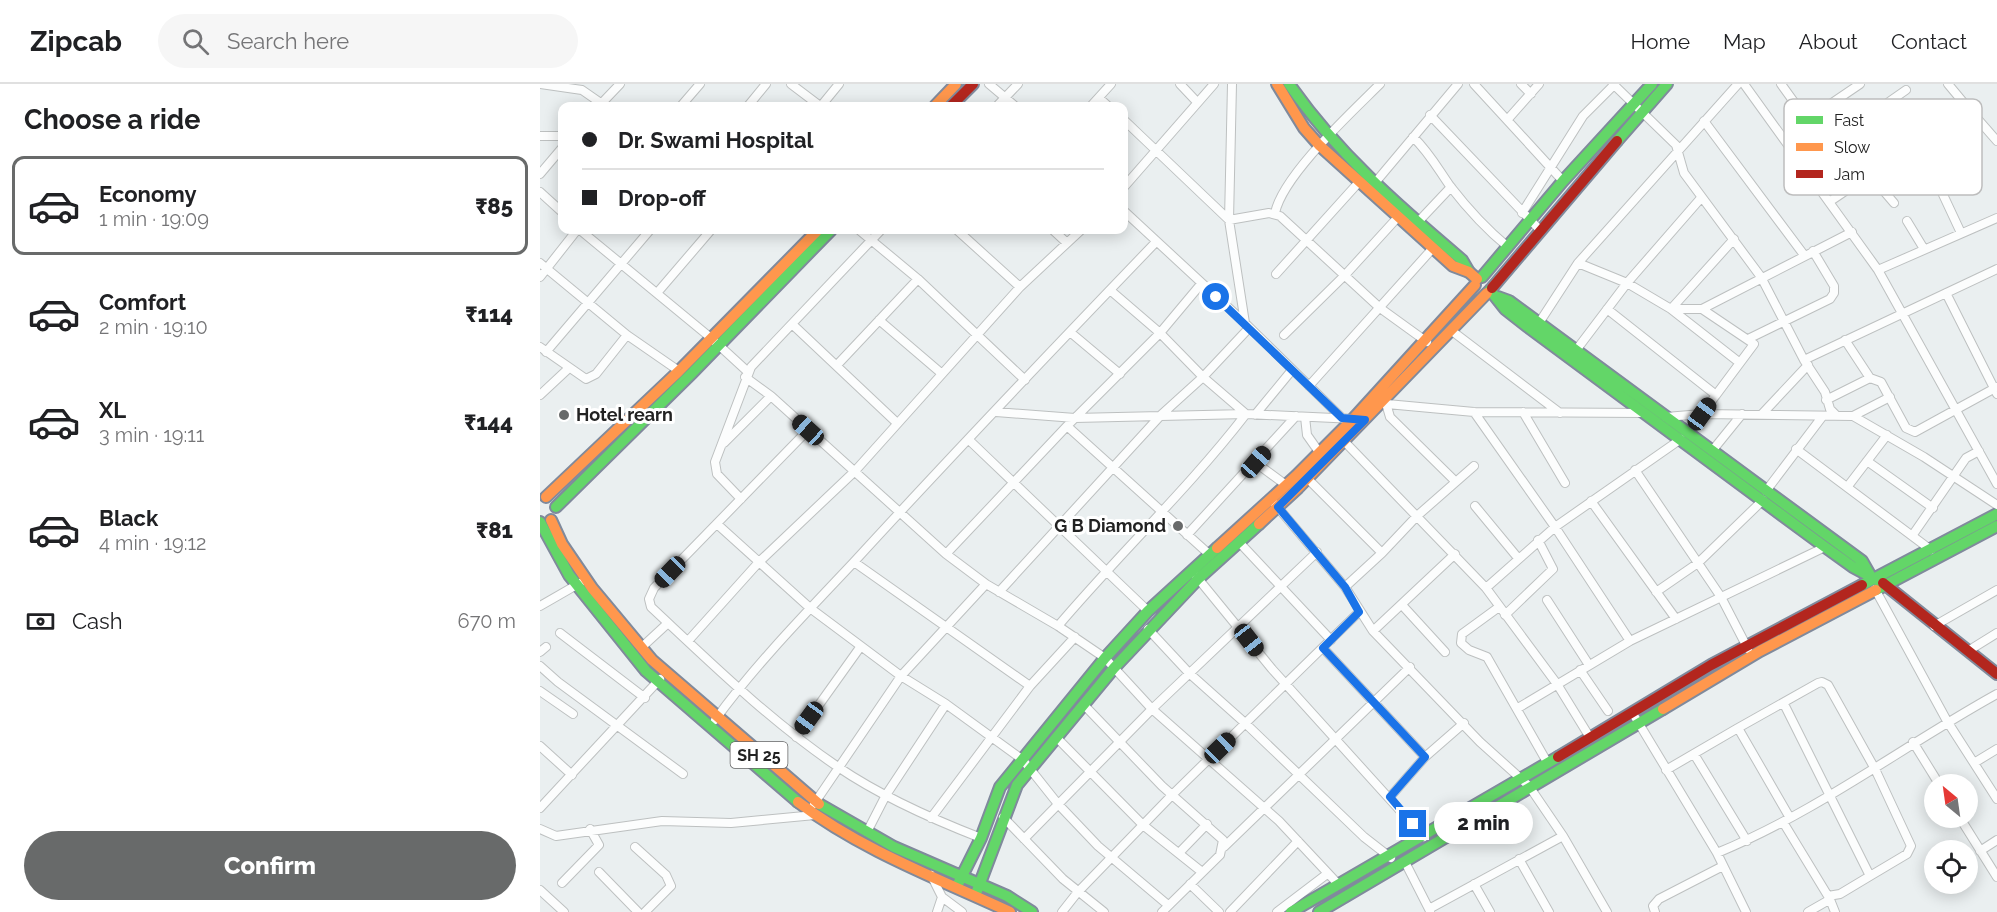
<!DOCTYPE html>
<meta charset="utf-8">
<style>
:root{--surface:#fff;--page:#f6f6f6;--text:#202124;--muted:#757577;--line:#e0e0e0;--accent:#686a6a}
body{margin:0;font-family:Raleway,sans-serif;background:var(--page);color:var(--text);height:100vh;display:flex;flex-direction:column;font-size:22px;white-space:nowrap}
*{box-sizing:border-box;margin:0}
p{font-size:20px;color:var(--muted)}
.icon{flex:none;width:33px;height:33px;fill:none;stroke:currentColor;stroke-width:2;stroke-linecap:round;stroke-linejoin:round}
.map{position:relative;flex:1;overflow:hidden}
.details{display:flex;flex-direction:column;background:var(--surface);width:540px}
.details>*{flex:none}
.banner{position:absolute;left:18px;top:18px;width:570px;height:132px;border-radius:12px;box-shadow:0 3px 15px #0003;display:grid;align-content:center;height:132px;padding:0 24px;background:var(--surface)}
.needle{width:39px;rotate:331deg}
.controls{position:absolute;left:1384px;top:690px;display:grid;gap:12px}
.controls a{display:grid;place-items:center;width:54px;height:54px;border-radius:50%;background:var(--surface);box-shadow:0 3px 15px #0003;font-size:30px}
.end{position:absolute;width:27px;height:27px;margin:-14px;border:8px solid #1a73e8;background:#fff;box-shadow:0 0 0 3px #fff}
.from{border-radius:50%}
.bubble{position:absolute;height:42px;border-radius:21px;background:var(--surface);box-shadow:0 3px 15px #0003;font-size:20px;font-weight:800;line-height:42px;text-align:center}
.car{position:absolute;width:18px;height:36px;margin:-18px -9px;border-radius:8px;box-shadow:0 0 4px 2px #0007;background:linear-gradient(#222 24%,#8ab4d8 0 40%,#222 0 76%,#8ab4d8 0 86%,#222 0)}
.banner b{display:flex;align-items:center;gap:21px;height:57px;font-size:22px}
.banner b+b{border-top:2px solid var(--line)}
.banner i{width:15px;height:15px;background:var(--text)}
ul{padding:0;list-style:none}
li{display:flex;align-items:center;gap:18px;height:99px;margin:0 12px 9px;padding:0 12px;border:3px solid transparent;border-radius:12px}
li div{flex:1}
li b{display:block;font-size:22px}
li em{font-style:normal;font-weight:800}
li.current{border-color:var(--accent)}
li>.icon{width:54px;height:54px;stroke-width:1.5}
h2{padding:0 24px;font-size:27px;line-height:72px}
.pay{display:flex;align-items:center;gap:15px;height:66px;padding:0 24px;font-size:22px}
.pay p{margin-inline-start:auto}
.primary-button{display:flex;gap:12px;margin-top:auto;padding:12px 24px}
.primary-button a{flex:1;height:69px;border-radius:36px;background:var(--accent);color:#fff;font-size:24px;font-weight:800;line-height:69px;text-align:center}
header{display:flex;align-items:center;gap:36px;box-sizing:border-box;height:84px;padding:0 30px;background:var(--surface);border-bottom:2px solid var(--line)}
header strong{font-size:28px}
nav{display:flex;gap:33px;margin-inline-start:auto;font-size:21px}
.search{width:420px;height:54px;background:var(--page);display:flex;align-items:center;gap:15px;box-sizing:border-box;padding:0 21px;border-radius:33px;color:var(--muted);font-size:22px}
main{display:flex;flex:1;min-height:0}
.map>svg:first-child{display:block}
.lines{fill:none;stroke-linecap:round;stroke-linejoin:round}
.street-casing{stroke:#bdc0c0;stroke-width:10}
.fast-casing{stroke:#808a9c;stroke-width:14}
.slow-casing{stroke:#808a9c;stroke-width:14}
.jam-casing{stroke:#808a9c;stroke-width:14}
.street{stroke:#fcfdfd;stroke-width:8}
.fast{stroke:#63d668;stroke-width:10}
.slow{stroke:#ff974d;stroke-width:10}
.jam{stroke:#b3261e;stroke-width:10}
.route{stroke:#1a73e8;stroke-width:8}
.poi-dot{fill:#686a6a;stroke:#fff;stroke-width:2}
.labels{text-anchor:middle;stroke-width:6;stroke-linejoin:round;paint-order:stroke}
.shield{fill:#fff;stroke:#646464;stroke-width:1.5}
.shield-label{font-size:16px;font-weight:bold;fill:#222}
.poi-label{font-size:18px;font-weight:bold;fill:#222;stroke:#fff;text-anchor:start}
.key{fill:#fff;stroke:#bdbdbd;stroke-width:1.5}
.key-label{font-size:16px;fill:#222}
</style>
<header>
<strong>Zipcab</strong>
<div class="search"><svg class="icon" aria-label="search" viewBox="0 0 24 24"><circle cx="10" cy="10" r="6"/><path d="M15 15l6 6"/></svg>Search here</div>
<nav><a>Home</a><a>Map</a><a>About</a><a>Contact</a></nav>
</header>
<main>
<section class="details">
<h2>Choose a ride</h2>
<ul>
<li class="current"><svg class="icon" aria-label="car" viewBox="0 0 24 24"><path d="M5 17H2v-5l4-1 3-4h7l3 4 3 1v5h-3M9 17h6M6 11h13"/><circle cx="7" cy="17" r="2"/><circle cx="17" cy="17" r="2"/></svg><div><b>Economy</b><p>1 min · 19:09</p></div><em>₹85</em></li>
<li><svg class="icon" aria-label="car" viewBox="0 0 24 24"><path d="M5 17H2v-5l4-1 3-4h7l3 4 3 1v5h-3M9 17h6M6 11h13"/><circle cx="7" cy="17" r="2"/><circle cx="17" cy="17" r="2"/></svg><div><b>Comfort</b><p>2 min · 19:10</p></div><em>₹114</em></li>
<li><svg class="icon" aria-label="car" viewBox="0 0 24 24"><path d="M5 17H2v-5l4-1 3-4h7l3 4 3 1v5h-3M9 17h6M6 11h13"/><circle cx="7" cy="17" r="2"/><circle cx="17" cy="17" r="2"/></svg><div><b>XL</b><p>3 min · 19:11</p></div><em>₹144</em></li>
<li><svg class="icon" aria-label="car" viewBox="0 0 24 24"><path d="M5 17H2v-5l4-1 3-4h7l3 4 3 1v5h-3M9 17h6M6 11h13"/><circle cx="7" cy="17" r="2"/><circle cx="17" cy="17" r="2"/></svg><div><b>Black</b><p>4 min · 19:12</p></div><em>₹81</em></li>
</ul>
<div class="pay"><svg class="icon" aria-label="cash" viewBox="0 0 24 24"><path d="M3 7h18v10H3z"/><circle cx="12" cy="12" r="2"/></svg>Cash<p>670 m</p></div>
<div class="primary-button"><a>Confirm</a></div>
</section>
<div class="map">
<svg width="1457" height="828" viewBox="0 0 1457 828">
<rect width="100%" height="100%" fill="#eaeff0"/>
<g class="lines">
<g class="street-casing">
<path id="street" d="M0 0 42 6 65 22
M251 0 280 22
M449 0 475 22
M640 0 657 18
M692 0 689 136 705 239
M934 0 1023 97
M981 0 991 10
M1073 0 1136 61 1144 89 1221 193 1264 276 1285 308 1290 325 1296 331
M1204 0 1338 186 1457 400
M1241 0 1267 36 1320 0
M559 14 568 22
M59 22 80 0
M141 22 160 0
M208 22 226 0
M281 22 299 0
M457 22 478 0
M551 22 571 0
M1428 24 1457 57
M890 31 1000 146
M968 35 999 0
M584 36 689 136 729 129 740 132 840 224 887 258
M1164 37 1264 171
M0 52H22
M873 53C889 68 898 85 910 102 927 124 946 145 968 163
M1372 62 1399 102 1421 149
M1260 80 1366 6
M0 90 22 64
M1330 91 1354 119
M834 100 918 0
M584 103 674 0
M0 108 22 128
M1289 118 1428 24 1408 0
M584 127 705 239 802 334
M735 129C743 91 812 28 840 0
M982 129 1043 32 1074 1
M1367 137 1384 165
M878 138 911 103
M40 146 171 254 208 288
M319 146 378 195 485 296
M417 146 480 203
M513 146 527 159
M0 179 87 251 139 287
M1038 179 1087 199 1131 225 1194 155
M1338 186 1457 134
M736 190 819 98
M0 193 37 146
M570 206 620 249 663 293 709 244
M117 209 171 146
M1406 209 1457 310
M1067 225 1176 311 1214 260 1162 225
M339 236 401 289
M999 239 1038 179 1198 0
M252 240 357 339
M912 247 1020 329
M530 248 580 290
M744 251 806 190 858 133
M1208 255 1290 215 1294 209V202L1273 167
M1305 256 1330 294
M0 263 46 295 56 290 87 251
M1037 265 1087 199 1161 114
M6 268 110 146
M1264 276 1457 185
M1200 279 1131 225H1162L1312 148
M297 281 378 195
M205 293 231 312 406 470 446 500 518 542 565 574 612 625 739 737 798 800
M769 302 893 164
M0 311 29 284
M845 316 850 333 915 397
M1286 316 1330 294 1341 298 1366 344 1375 348 1457 303
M847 320 934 328 1103 329
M456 328 535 334 706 330 815 335
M934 328 1015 443 1090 557
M983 328 1025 399
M1162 330 1176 311
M1222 330 1268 281
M715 331 752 286
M1313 332 1350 313
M765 333 767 351 779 368
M1126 333 1162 330 1313 332 1384 373 1457 421
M527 342 670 471
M268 346 114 504 109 515 111 523C171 579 230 637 298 683 342 713 392 735 441 754
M801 354 946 504 1017 600 1049 652
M429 356 608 527
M184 359 231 312
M1256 365 1391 466
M1172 367 1202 330
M1327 377 1393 424
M716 379 746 401
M1095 386 1181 513 1208 565
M768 395 842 469 877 432 934 382
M1308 402 1347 351
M1226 407 1282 333
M201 415 177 390 175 378 211 283 341 146
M1051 417 1136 535
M735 420 805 503 833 547 940 658 989 702 1023 752 1067 828
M935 422 978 474
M177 440 270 524 361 592 406 620 483 676 518 720 558 762 628 821
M647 451 756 332
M1372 452 1426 374 1439 367
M699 458 791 556
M406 470 527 342 620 249 661 200
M314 478 490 602
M656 492 732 585 884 753
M805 503 842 469
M946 504 1015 443 1141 355
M1335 505 1407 637 1457 715
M459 508 621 331 663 293 706 330C648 405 579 470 518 542
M1116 508 1158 479 1223 416
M1007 516 1049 581
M862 521 905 568
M0 522 40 499
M959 523 922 550 921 559 929 566 947 573 1007 678
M965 531 1013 485 998 456
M1394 542 1457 506
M608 545 649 589 705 639 824 753 851 774
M833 547 915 470
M20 549 105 614
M148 557 219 478 315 387 480 203 541 146
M102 563 128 539
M783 564 885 673
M1428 567 1457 549
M0 568 6 563
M0 582 18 598 143 690
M1040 586 1068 627
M0 607 33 630
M544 621 622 702 683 756 680 771 622 828
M978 624 1090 557 1285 463
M1092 628 1177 769 1206 828
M175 636C216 580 265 530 313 479 412 371 513 265 615 159
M1198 644 1278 599 1282 598 1288 601 1335 685 1371 762 1367 770 1330 792
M256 653 321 562
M517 654 603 741 662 788
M1373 658 1399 700
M0 662 32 691
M1154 670 1207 757
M1434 679 1457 665
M1126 686 1198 644 1250 734
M850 713 885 673 924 639
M274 720 361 592 446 500
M0 724 120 595
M463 733 523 795 564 828
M391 734 490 602 535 553
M1420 734 1457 793
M1243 738 1288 812 1300 810 1330 792 1244 620
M0 745 16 752 122 737 191 739 275 731
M327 748 346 711 406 620
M484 755 612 625 777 468
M95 763 126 791 131 802 105 828
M684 763 870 583
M1440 767 1457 756
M639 769 667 740
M1177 769C1277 728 1363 662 1457 610
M979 775 1009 828
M865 778 890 827
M59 788 98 828
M391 791 402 813 397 828
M22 799 59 761 50 745
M650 800 679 828
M934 800 950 828
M0 806 24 828
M402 813 422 828
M1289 813 1295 828
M889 825 1023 752
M522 828 537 809 632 711 819 528
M690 828 758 757
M737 828 787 790
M1115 828 1113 822 1119 815 1183 782
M1268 828 1289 816"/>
</g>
<g class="fast-casing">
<path id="fast" d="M749 0C797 69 858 122 922 176L929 188
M1077 57 1127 0
M942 193 1023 97 1112 0
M950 206 965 225 988 243 1285 463 1313 483 1343 499
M958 213 969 217 1322 477 1330 491
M16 423 152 289 291 146
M0 438 29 491 106 587 258 718
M1322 501 1457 430
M1336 506 1457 442
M279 720 354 763 467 812 492 828
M418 800 441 754 460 703 565 574 608 527 677 464
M437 807 477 701 574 584 658 495 719 440
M751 828 1018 673
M779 828 1123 625"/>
</g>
<g class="slow-casing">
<path id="slow" d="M737 0 764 44 779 61 913 182 929 188 937 195
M395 22 416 0
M6 413 139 287 278 146
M11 436 22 460 52 504 112 576 279 720
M719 440 758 404 947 209
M677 464 756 392 813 335 935 201
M1123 625 1220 567 1336 506
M258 718C321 766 399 795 470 828"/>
</g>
<g class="jam-casing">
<path id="jam" d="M411 22 433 0
M952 204 1077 57
M1343 499 1457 590
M1018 673 1171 581 1322 501"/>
</g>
<use href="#street" class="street"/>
<use href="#fast" class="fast"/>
<use href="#slow" class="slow"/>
<use href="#jam" class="jam"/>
</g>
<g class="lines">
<path class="route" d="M676 213 802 334 825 336 738 423 805 503 819 528 783 564 885 673 850 713 873 740"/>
</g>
<g class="poi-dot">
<circle cx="24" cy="331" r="6"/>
<circle cx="638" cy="442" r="6"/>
</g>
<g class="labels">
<rect class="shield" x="190.5" y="658" width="57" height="26" rx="4.5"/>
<g class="shield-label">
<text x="219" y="677">SH 25</text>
</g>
<g class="poi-label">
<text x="36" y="337">Hotel rearn</text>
<text x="626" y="448" text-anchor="end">G B Diamond</text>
</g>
</g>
<rect x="1244" y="15" width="198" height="96" rx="9" class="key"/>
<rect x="1256" y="32" width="27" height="8" fill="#63d668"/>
<rect x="1256" y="59" width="27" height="8" fill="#ff974d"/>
<rect x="1256" y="86" width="27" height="8" fill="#b3261e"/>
<g class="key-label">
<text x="1294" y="42">Fast</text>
<text x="1294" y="69">Slow</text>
<text x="1294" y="96">Jam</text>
</g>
</svg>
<div class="controls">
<a><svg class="needle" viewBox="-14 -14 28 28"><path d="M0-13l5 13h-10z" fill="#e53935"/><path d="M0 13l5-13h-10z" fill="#757577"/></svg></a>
<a><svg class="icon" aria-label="locate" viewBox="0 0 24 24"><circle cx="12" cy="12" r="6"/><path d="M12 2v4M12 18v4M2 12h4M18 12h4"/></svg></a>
</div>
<i class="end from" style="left:676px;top:213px"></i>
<i class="end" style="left:873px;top:740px"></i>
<div class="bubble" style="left:894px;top:718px;width:99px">2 min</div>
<i class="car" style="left:1162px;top:330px;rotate:36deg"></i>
<i class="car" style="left:268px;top:346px;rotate:312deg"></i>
<i class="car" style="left:716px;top:378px;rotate:41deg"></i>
<i class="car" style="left:130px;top:488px;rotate:224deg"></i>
<i class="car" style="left:709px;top:556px;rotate:142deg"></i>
<i class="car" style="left:269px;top:634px;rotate:216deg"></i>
<i class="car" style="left:680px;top:664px;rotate:46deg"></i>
<div class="banner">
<b><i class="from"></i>Dr. Swami Hospital</b>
<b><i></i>Drop-off</b>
</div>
</div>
</main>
